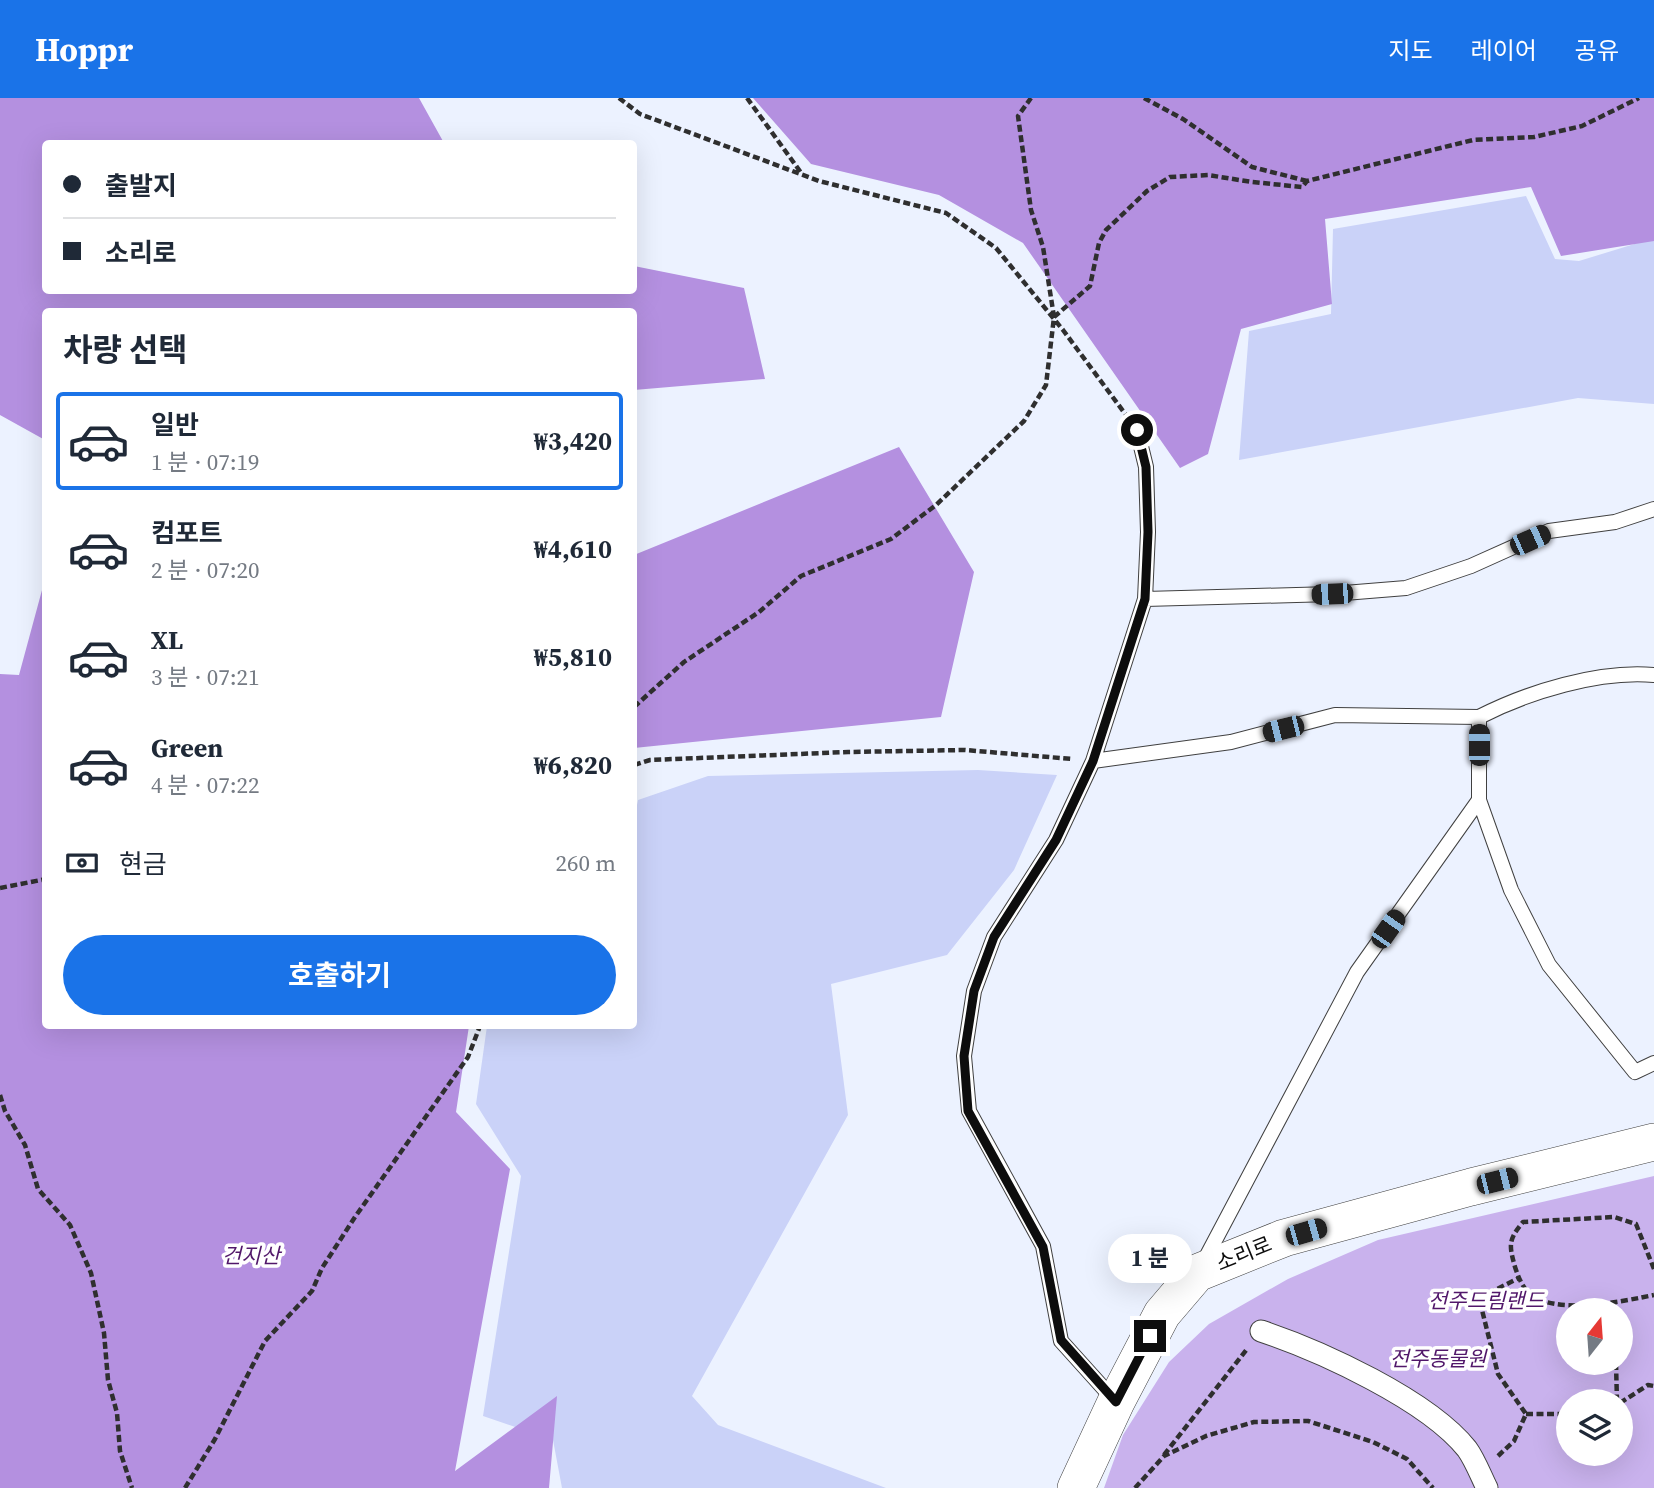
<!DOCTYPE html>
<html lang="ko">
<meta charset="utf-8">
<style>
:root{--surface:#fff;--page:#f6f6f7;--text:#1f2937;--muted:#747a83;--line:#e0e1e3;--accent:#1a73e8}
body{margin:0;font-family:"Source Serif 4","Noto Sans KR",serif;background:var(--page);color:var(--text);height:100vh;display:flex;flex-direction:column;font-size:26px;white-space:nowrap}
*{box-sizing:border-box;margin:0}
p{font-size:23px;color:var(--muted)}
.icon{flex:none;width:38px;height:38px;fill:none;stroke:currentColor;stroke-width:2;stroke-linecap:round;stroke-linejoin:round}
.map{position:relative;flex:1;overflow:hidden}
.sheet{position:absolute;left:42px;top:210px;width:595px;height:721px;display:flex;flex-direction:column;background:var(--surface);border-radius:7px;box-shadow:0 7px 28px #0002}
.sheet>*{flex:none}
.hud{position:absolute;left:42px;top:42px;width:595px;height:154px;border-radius:7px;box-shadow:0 7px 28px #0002;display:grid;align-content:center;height:154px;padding:0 21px;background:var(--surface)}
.needle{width:46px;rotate:17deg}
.fabs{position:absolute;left:1556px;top:1200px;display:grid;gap:14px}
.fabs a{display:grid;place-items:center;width:77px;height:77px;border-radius:50%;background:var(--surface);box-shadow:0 7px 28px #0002;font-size:35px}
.end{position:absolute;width:32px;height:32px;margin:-16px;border:9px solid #0d0d0d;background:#fff;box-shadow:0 0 0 4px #fff}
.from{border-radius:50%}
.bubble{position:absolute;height:49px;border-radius:24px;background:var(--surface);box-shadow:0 7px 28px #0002;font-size:23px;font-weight:700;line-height:49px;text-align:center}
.car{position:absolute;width:21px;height:42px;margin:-21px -10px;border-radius:9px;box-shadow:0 0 5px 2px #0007;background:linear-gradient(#222 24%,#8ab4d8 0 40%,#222 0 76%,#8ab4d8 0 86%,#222 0)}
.hud b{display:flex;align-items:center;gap:24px;height:66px;font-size:26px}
.hud b+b{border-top:2px solid var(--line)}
.hud i{width:18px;height:18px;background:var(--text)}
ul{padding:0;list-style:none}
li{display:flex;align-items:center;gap:21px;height:98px;margin:0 14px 10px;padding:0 7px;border:4px solid transparent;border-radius:7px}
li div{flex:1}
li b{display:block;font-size:26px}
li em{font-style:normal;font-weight:700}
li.selected{border-color:var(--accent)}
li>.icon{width:63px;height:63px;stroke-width:1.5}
h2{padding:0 21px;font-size:32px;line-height:84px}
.pay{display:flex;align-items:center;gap:18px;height:77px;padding:0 21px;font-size:26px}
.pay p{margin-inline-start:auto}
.primary-button{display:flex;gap:14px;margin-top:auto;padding:14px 21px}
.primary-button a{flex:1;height:80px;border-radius:42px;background:var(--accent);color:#fff;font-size:28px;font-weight:700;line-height:80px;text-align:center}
header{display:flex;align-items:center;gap:42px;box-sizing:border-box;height:98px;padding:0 35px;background:var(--accent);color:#fff}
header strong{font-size:33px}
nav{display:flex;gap:38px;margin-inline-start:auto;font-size:24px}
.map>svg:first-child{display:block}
.farmland{fill:#cad2f8}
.green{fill:#c9b2ed;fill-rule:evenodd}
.forest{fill:#b490e0}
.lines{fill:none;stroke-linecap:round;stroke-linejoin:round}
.service-casing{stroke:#404040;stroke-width:16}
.pedestrian-casing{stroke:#404040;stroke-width:23}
.tertiary-casing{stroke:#404040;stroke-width:38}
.path{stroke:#2f2f2f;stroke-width:4.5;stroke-dasharray:7 3.5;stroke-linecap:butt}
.service{stroke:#fff;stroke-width:14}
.pedestrian{stroke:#fff;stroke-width:21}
.tertiary{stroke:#fff;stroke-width:37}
.route{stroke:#0d0d0d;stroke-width:9}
.labels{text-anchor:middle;stroke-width:7;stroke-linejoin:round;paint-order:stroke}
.street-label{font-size:21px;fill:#0d0d0d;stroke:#fff}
.park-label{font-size:21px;font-style:italic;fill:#51176a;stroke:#fff}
</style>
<header>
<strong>Hoppr</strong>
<nav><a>지도</a><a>레이어</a><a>공유</a></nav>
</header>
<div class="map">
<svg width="1654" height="1390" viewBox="0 0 1654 1390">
<rect width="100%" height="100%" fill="#ecf2ff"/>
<path class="farmland" d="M1526 98 1555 161 1579 163 1654 140V306L1578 300 1239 362 1249 233 1331 216 1333 131Z
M978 672 1057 677 1014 772 947 857 831 886 848 1017 692 1298 718 1327 886 1390H562L553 1342 483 1318 521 1078 476 1006 487 928H634V722L638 702 708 678Z"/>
<path class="green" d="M1654 1078V1390H1104L1123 1337 1169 1264 1209 1226 1288 1181 1378 1142ZM1568 1213H1620V1265H1568ZM1568 1304H1620V1356H1568Z"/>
<path class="forest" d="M0 0H419L444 45 46 46V192H634V168L744 190 765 281 634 292V214H46L45 342 0 317Z
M753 0H1654V143L1561 158 1531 89 1325 121 1332 206 1241 231 1208 356 1180 370 1023 145 939 97 811 66Z
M899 349 974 474 941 619 634 650V457Z
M45 481 46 928H469L456 1014 510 1071 455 1373 557 1298 549 1390H0V576L19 577Z"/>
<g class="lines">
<g class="service-casing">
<path id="service" d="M1145 501 1332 496 1406 490 1471 468 1549 433 1615 424 1654 411
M1479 619C1528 594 1599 572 1654 577
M1093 663 1231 644 1335 617 1479 619V702
M1203 1165 1357 874 1479 702 1511 792 1549 867 1635 974 1654 965
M1115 1303 1061 1243 1043 1148 969 1013 964 958 974 893 994 839 1056 742 1093 663 1145 501 1148 434 1146 369 1137 332"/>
</g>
<g class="pedestrian-casing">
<path id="pedestrian" d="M1261 1233C1321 1253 1428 1302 1467 1351 1475 1362 1481 1378 1487 1390"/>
</g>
<g class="tertiary-casing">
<path id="tertiary" d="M1076 1390 1116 1304 1162 1216 1197 1175 1284 1140 1471 1089 1654 1044"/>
</g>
<path class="path" d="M619 0 640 16 819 83 946 115 996 150 1063 232 1126 317
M747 0 802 76
M1144 0 1183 21 1252 69 1307 83
M1054 219 1090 188 1099 145 1106 132 1147 93 1170 79 1208 77 1252 84 1302 89 1307 83 1473 42 1534 39 1582 28 1639 0
M634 609 684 564 759 514 801 478 891 441 936 407 1024 323 1046 287 1054 219 1043 149 1031 112 1018 18 1031 0
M634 667 650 662 848 654 965 652 1072 661
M0 790 46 781
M0 997 5 1013 25 1047 38 1091 70 1127 91 1175 104 1235 108 1282 117 1315 120 1353 132 1390
M1654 1171 1636 1126 1614 1119 1523 1124C1508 1142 1509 1147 1515 1169 1518 1178 1521 1186 1527 1193 1550 1219 1624 1203 1654 1197
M1614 1205V1213
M1616 1265 1617 1304
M1620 1305 1648 1287 1654 1288
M1526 1316H1568
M1164 1357 1247 1251
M1498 1358 1514 1343 1526 1316 1498 1276 1479 1200 1519 1180
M185 1390 215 1341 265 1243 312 1193 322 1170 355 1119 468 959 480 928
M1135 1390 1164 1358 1206 1338 1254 1324 1308 1323 1373 1344 1407 1361 1433 1390"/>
<use href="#service" class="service"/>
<use href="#pedestrian" class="pedestrian"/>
<use href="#tertiary" class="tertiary"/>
</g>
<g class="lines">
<path class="route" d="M1137 332 1146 369 1148 434 1145 501 1093 663 1056 742 994 839 974 893 964 958 968 1013 1043 1149 1061 1242 1116 1304 1150 1238"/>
</g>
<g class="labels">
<g class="street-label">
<text transform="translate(1244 1156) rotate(-22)" y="7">소리로</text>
</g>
<g class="park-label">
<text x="251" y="1165">건지산</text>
<text x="1486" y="1210">전주드림랜드</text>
<text x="1438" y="1268">전주동물원</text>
</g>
</g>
</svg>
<div class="fabs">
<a><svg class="needle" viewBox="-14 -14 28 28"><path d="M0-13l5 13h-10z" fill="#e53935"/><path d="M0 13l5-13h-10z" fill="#747a83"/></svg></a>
<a><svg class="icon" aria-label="layers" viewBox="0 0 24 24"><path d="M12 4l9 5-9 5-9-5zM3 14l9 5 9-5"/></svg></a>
</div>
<i class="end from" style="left:1137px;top:332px"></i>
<i class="end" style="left:1150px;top:1238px"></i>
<div class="bubble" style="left:1108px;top:1136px;width:84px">1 분</div>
<i class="car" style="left:1530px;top:442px;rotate:66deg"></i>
<i class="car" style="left:1332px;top:496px;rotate:268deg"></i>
<i class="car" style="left:1283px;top:631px;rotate:256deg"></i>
<i class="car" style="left:1479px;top:647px;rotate:0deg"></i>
<i class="car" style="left:1388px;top:831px;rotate:35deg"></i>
<i class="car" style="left:1497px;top:1083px;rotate:76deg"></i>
<i class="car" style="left:1306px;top:1134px;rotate:74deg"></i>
<div class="hud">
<b><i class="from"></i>출발지</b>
<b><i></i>소리로</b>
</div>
<section class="sheet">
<h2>차량 선택</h2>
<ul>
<li class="selected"><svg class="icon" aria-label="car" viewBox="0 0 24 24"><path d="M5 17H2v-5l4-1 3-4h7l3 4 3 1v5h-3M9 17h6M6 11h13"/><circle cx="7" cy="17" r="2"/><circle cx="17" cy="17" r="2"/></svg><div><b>일반</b><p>1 분 · 07:19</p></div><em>₩3,420</em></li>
<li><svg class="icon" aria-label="car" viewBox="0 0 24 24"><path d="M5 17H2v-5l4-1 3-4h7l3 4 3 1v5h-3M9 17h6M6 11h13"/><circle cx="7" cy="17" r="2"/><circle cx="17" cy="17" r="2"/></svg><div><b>컴포트</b><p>2 분 · 07:20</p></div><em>₩4,610</em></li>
<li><svg class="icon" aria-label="car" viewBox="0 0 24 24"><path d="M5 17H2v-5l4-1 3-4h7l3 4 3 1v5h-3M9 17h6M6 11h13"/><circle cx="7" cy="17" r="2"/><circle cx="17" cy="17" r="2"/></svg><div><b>XL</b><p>3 분 · 07:21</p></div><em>₩5,810</em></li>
<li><svg class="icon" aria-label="car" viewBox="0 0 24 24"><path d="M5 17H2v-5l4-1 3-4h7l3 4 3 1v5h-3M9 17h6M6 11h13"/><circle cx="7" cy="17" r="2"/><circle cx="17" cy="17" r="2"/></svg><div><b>Green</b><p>4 분 · 07:22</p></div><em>₩6,820</em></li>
</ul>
<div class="pay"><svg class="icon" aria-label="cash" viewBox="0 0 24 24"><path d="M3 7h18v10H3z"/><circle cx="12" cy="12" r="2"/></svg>현금<p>260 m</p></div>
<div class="primary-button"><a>호출하기</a></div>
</section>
</div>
